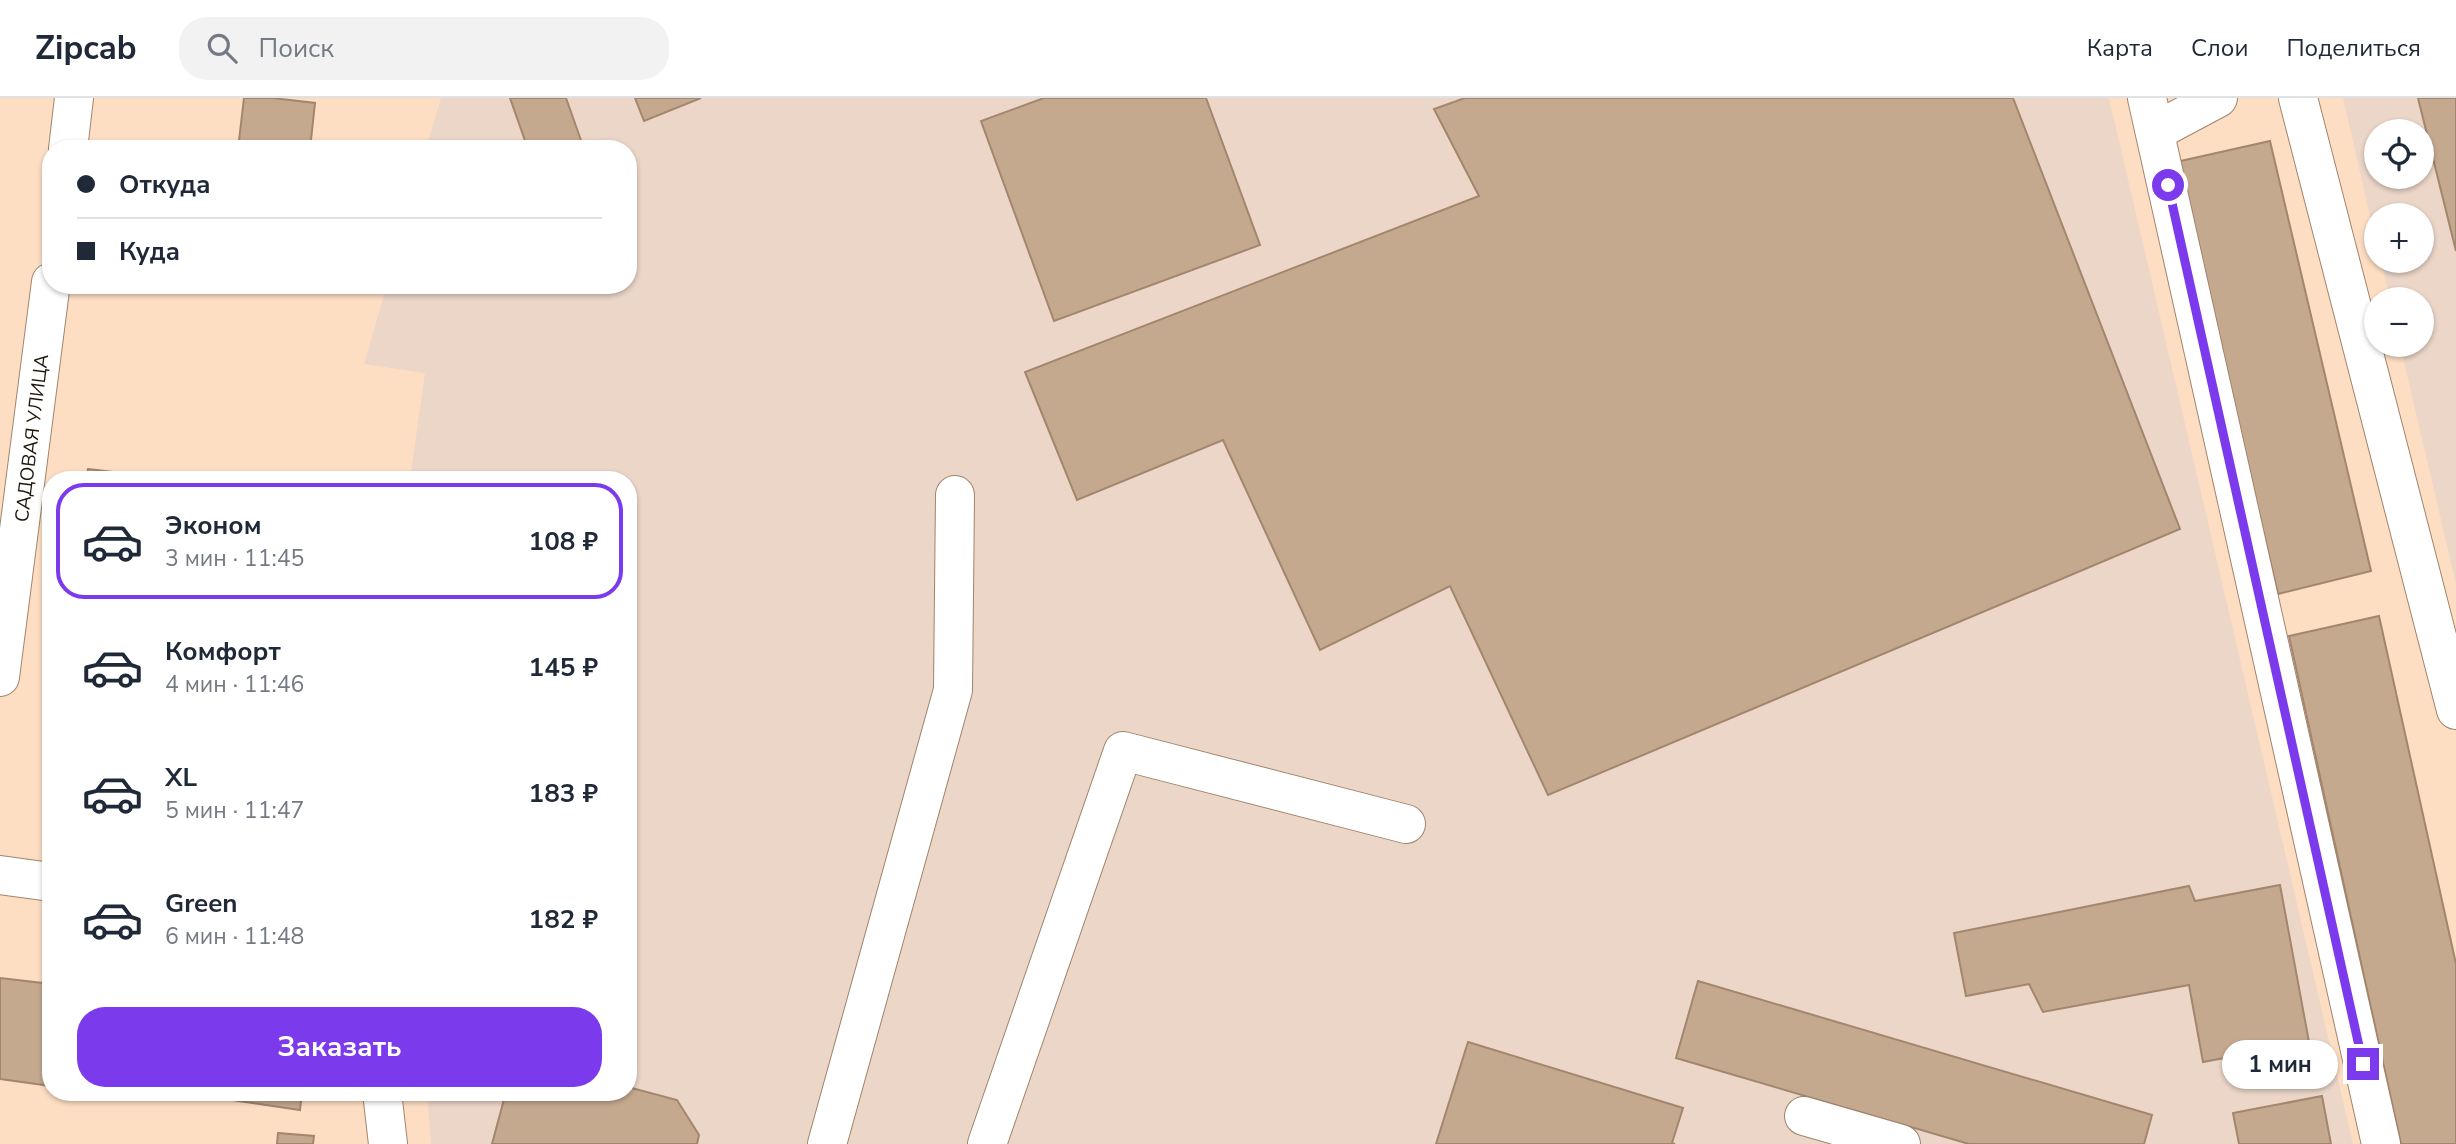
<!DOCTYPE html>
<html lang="ru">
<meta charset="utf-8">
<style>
:root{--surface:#fff;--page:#f2f2f3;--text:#1f2937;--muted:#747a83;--line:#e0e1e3;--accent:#7c3aed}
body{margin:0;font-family:"Nunito Sans",sans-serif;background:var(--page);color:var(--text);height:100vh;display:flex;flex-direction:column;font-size:26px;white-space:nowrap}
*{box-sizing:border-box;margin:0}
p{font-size:23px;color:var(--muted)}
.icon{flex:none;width:38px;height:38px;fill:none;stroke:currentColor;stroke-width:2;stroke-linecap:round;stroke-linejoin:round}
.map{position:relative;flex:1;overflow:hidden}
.drawer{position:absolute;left:42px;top:373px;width:595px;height:630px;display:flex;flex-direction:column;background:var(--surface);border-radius:28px;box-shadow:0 2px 5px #0004}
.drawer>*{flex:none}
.banner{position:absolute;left:42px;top:42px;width:595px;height:154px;border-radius:28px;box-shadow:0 2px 5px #0004;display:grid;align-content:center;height:154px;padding:0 35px;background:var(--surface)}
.controls{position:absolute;left:2364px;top:21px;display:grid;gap:14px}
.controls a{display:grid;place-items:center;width:70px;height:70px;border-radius:50%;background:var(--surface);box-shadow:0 2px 5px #0004;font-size:35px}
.end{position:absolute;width:32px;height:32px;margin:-16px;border:9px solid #7c3aed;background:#fff;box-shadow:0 0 0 4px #fff}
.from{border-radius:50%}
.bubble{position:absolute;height:49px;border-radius:24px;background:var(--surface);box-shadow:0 2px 5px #0004;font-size:23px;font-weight:700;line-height:49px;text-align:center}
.banner b{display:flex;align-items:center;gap:24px;height:66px;font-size:26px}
.banner b+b{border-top:2px solid var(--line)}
.banner i{width:18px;height:18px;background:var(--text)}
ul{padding:12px 0 0;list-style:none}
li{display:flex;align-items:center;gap:21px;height:116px;margin:0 14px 10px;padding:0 21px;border:4px solid transparent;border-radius:28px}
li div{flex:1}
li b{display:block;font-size:26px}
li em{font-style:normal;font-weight:700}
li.current{border-color:var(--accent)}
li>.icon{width:63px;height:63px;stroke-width:1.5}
.cta{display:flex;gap:14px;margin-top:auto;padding:14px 35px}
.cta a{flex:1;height:80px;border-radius:28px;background:var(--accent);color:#fff;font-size:28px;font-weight:700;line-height:80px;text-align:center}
header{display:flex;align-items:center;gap:42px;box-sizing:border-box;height:98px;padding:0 35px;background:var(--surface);border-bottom:2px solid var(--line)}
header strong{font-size:33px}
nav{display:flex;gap:38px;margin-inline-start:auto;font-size:24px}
.search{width:490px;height:63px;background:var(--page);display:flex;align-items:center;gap:18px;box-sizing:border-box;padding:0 24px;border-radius:28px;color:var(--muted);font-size:26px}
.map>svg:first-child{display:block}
.industrial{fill:#ebd6c8;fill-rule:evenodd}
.building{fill:#c5a98f;stroke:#a2866d;stroke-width:2}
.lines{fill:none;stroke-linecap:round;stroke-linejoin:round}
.minor-casing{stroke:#a0846c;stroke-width:40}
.minor{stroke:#fff;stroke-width:38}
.route{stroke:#7c3aed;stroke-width:9}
.labels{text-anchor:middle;stroke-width:5;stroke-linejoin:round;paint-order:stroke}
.street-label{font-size:19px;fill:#21160c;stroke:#fff}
</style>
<header>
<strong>Zipcab</strong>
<div class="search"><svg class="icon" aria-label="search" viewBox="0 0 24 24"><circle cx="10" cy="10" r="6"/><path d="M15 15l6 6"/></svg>Поиск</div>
<nav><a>Карта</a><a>Слои</a><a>Поделиться</a></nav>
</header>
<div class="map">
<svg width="2456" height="1046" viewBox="0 0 2456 1046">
<rect width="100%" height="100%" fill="#fddec3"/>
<path class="industrial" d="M441 0H2109L2353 1046H431L427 994H628V382L410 381 425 275 364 266 387 187H628V51H426Z
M2343 0H2456V486L2400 247H2422V201H2390L2381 163H2422V117H2376V144ZM2376 33H2422V79H2376Z"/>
<path class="building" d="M244 0H273L315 5 310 51H238Z
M510 0H566L583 48 574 51H528Z
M635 0H701L644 23Z
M1044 0H1206L1260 147 1054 223 981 23Z
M1465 0H2013L2180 431 1548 697 1450 488 1320 552 1223 342 1077 402 1025 274 1479 98 1434 11Z
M2418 0H2456V153Z
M2270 43 2371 473 2278 496 2176 64Z
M88 371 180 382H86Z
M2379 518 2456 866V1046H2401L2289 538Z
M2280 787 2309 944 2203 964 2189 887 2043 914 2029 886 1966 898 1954 835 2189 788 2195 803Z
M0 880 51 886V988L0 981Z
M1698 883 2152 1017 2144 1046H1969L1676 960Z
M1468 944 1683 1010 1672 1045 1675 1046H1436Z
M628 989 677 1002 699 1037 697 1046H492L506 994H628Z
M97 994H153L152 1001Z
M198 994H302L300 1012 197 997Z
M2322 998 2331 1046H2239L2233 1015Z
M278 1035 314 1038 313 1046H277Z"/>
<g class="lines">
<g class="minor-casing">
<path id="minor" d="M2147 0 2381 1046
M2298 0 2456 612
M2156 33 2218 0
M68 51 74 0
M0 579 51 184
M0 777 51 784
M382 994 388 1046
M1804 1018 1901 1046
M827 1046 953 592 955 397
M987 1046 1123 653 1406 726"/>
</g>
<use href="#minor" class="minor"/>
</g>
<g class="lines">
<path class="route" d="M2168 87 2363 966"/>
</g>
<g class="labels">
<g class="street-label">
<text transform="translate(31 340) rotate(-83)" y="7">САДОВАЯ УЛИЦА</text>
</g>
</g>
</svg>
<div class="controls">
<a><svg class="icon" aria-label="locate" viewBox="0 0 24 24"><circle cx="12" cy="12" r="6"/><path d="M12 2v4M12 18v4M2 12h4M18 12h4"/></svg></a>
<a>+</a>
<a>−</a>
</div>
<i class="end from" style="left:2168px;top:87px"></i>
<i class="end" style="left:2363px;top:966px"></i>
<div class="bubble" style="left:2222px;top:942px;width:116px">1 мин</div>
<div class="banner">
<b><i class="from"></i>Откуда</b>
<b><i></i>Куда</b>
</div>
<section class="drawer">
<ul>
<li class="current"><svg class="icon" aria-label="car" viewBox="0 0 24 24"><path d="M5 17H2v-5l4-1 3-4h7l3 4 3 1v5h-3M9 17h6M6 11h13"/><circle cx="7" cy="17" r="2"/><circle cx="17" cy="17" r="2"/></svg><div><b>Эконом</b><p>3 мин · 11:45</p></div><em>108 ₽</em></li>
<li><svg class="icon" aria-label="car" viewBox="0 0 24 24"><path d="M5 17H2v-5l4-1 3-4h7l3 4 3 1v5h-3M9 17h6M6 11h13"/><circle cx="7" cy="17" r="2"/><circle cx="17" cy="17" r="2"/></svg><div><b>Комфорт</b><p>4 мин · 11:46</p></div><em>145 ₽</em></li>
<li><svg class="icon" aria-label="car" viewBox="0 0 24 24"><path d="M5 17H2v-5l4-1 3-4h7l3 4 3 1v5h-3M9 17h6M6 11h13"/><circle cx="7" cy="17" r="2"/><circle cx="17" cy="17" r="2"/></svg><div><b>XL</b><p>5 мин · 11:47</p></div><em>183 ₽</em></li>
<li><svg class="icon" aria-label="car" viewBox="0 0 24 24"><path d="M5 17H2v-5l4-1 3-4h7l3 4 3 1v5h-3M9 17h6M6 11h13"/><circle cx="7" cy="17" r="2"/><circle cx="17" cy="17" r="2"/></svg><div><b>Green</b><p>6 мин · 11:48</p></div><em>182 ₽</em></li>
</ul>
<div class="cta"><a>Заказать</a></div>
</section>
</div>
